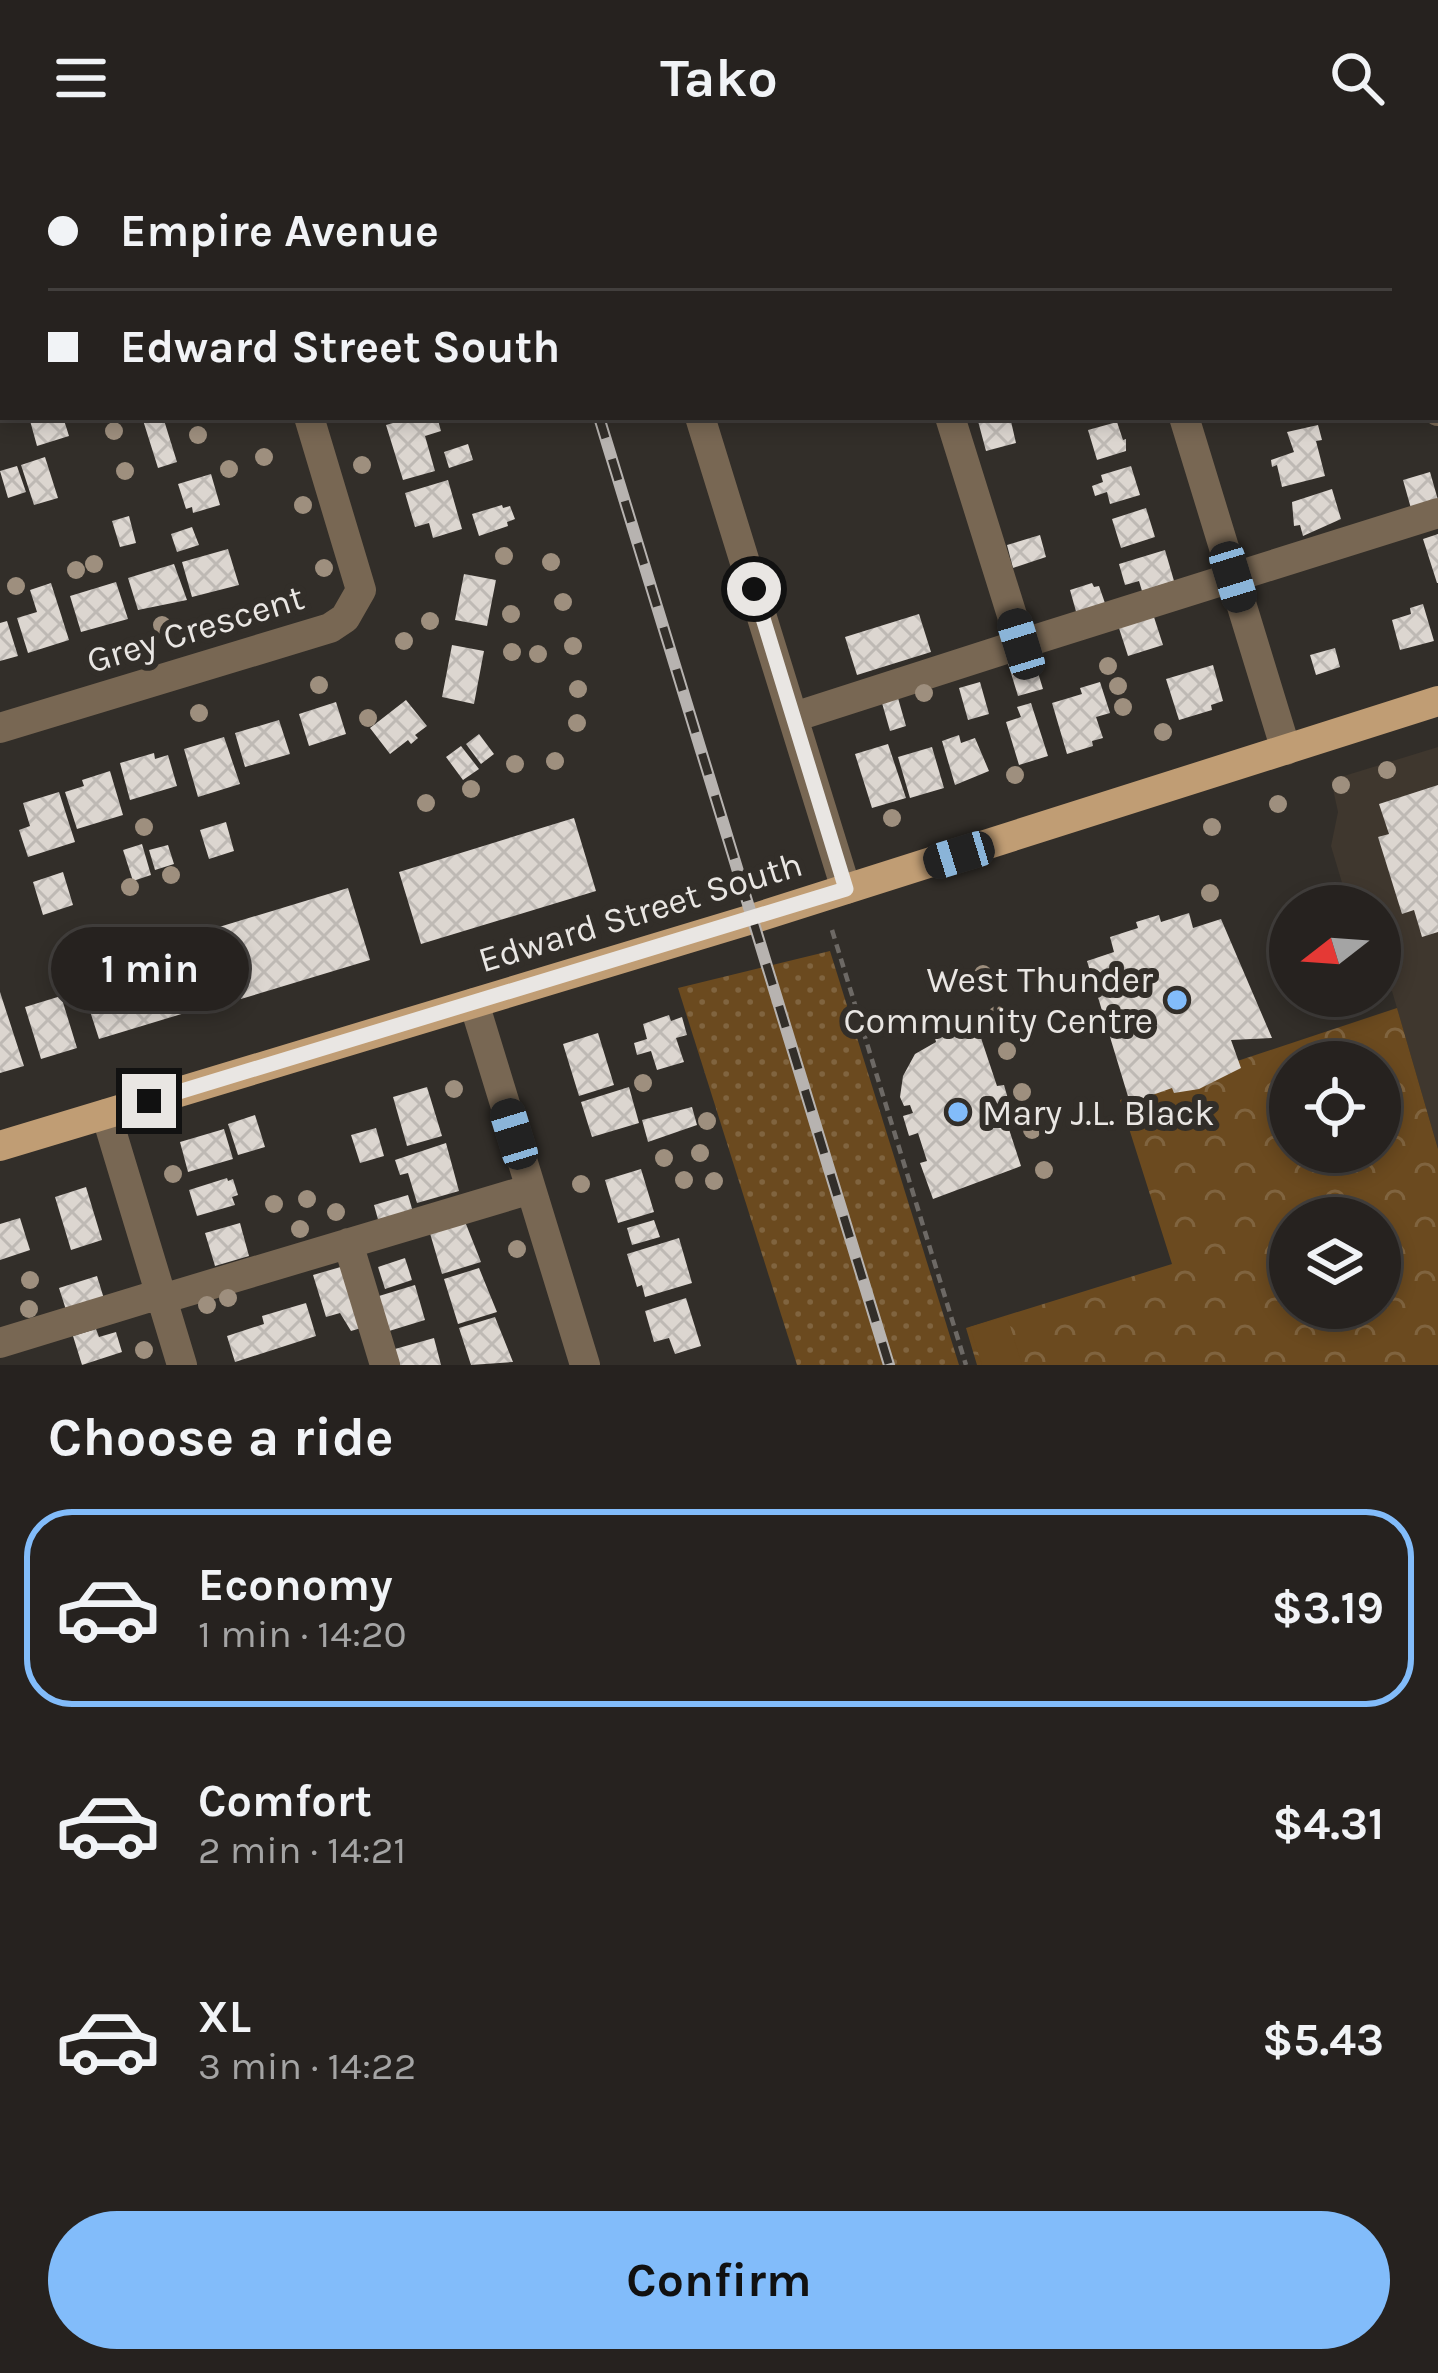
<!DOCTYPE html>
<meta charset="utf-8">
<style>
:root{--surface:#26221f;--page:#2e2a28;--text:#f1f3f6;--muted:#a4a4a4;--line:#423f3d;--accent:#82bcfa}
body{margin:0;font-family:Karla,sans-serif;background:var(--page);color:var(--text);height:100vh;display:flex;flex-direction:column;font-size:45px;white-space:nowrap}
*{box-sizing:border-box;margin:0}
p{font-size:39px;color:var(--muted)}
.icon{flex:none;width:66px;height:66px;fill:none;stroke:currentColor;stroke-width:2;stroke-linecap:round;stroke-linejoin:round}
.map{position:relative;height:1209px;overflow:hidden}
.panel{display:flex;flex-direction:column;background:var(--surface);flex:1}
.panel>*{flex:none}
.hud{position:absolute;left:0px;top:0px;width:1440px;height:264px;box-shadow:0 6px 18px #0003,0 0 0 3px var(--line);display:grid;align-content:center;height:264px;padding:0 48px;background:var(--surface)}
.needle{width:78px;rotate:253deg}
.controls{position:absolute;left:1269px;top:729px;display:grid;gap:24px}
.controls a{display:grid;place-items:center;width:132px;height:132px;border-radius:50%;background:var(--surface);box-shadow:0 6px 18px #0003,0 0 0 3px var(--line);font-size:60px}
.end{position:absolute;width:54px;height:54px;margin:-27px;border:15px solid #e9e6e3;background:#111;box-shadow:0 0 0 6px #111}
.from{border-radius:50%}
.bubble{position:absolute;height:84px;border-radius:42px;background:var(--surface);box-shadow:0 6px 18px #0003,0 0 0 3px var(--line);font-size:39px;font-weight:700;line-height:84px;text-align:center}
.car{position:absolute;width:36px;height:72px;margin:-36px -18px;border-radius:15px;box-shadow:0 0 9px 3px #0007;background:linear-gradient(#222 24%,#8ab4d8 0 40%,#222 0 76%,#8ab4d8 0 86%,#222 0)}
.hud b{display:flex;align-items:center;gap:42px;height:114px;font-size:45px}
.hud b+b{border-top:3px solid var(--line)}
.hud i{width:30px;height:30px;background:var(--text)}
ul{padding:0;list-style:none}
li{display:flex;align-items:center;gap:36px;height:198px;margin:0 24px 18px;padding:0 24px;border:6px solid transparent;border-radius:48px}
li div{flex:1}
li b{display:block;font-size:45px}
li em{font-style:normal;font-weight:700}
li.active{border-color:var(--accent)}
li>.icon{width:108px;height:108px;stroke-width:1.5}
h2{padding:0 48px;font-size:54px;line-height:144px}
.cta{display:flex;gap:24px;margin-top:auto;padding:24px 48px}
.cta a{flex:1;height:138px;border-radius:72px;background:var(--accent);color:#111;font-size:48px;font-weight:700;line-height:138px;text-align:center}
header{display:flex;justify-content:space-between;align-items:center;height:156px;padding:0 48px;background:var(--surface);font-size:54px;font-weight:700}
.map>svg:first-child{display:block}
.built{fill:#3f372e}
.grass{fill:url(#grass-dots)}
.park{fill:url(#park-crowns);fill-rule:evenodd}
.pitch{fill:#6b4a1f}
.building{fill:url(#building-cross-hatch)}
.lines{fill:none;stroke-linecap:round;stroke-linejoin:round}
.path{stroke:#6d6965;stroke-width:4.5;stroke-dasharray:9 6;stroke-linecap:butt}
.minor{stroke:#786753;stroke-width:30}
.major{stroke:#c09d74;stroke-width:30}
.rail-casing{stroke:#b7b3b0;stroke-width:12}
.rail{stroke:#322e29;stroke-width:8;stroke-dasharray:22;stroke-linecap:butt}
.tree{fill:#9e8f7e}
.route{stroke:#e9e6e3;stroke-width:15}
.poi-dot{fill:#82bcfa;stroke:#322e29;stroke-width:4.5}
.labels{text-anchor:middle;stroke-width:12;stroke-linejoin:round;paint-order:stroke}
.street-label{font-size:36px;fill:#e9e6e3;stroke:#322e29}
.poi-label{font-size:36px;fill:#e9e6e3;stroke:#322e29;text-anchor:end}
</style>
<header><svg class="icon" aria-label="menu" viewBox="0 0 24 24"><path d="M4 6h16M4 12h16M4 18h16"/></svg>Tako<svg class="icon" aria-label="search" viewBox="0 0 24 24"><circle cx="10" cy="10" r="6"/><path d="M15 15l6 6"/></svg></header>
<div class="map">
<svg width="1438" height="1209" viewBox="0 0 1438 1209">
<defs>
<pattern id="grass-dots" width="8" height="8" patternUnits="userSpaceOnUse" patternTransform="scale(3)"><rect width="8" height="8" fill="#6b4a1f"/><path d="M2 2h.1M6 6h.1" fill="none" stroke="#80643f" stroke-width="1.8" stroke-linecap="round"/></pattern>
<pattern id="park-crowns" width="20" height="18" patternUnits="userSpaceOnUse" patternTransform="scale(3)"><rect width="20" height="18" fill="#6b4a1f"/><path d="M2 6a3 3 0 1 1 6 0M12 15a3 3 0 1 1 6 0" fill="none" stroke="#80643f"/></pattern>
<pattern id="building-cross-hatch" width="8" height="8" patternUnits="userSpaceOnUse" patternTransform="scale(3)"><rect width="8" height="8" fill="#dcd6d0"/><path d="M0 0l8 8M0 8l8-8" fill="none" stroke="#beb9b4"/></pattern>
</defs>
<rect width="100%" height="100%" fill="#322e29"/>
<path class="built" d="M1438 591V993L1392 835 1380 838V750H1349L1331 690 1338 656 1331 624Z"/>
<path class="grass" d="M830 795 959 1209H797L678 832Z"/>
<path class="park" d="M1397 852 1438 993V1209H977L966 1172 1172 1108 1120 944ZM1290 906H1380V996H1290ZM1290 1062H1380V1152H1290Z"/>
<path class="pitch" d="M1007 1160 1022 1209H982L970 1171Z"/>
<path class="building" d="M29 261H63L69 280 37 290Z
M142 261H163L177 306 158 312Z
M414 261H437L441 275 425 280 435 315 403 324 386 269Z
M994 261H1010L1016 287 986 295 978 265Z
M1117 266 1123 284 1126 283V295L1097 304 1088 274Z
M1318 269 1322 284 1316 285 1325 320 1282 331 1277 309 1272 311 1271 304 1294 296 1287 276Z
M468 288 473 304 449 312 444 296Z
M45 301 58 342 34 349 21 309Z
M17 310 26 336 8 342 0 315Z
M1131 310 1140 339 1110 348 1107 336 1095 340 1092 330 1103 326 1101 319Z
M1430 316 1438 344 1412 356 1403 324Z
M211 318 220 349 193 357 192 351 186 353 178 328Z
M448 324 462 373 433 382 429 367 415 371 405 337Z
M1332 333 1341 363 1303 380 1300 369 1294 370 1292 346Z
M502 349 503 352 510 350 515 363 507 366 508 370 479 380 472 358Z
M1146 352 1155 381 1121 392 1112 363Z
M129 360 136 387 120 391 112 365Z
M192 371 199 389 177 396 171 378Z
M1438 378V427H1437L1423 383Z
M1040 379 1046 401 1013 412 1007 389Z
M228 393 239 429 192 441 182 406Z
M1165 394 1174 425 1142 435 1139 425 1125 429 1119 408Z
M174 408 187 444 138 454 128 422Z
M464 418 496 424 487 470 455 464Z
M116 426 128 463 81 476 70 440Z
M51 427 69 484 28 497 17 462 37 456 30 434Z
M1092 427 1094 431 1099 430 1106 450 1077 459 1070 434Z
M1423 448 1434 485 1400 494 1392 464 1411 458 1410 452Z
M919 458 931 496 857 519 845 481Z
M1153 458 1163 489 1128 500 1118 469Z
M7 465 18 500 0 505V467Z
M452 489 484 495 474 548 442 541Z
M1335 492 1340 511 1316 519 1310 499Z
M1031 494 1043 533 1018 540 1006 501Z
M1213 509 1223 545 1211 549 1212 554 1179 564 1166 523Z
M980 526 989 558 968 564 959 532Z
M1100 526 1110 557 1096 561 1103 582 1092 585 1093 590 1067 598 1052 547 1082 538 1080 532Z
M898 542 906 570 890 575 882 547Z
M406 544 427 570 415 579 418 582 411 588 408 584 390 598 370 572Z
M336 546 346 578 309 590 299 558Z
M1031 547 1048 600 1019 609 1006 566 1021 561 1017 551Z
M279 564 290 598 245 611 235 577Z
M479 578 494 598 481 608 466 588Z
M959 579 961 587 975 582 989 615 955 629 942 585Z
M224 581 240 628 198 641 184 593Z
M888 588 906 642 872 652 855 598Z
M461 590 479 613 463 624 446 601Z
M932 591 944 632 910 642 898 601Z
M154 597 155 603 168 599 177 630 130 644 120 607Z
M110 615 123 659 77 673 65 636 84 630 82 624Z
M1438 629V776L1422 781 1414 754 1402 758 1378 681 1389 678 1379 648Z
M59 636 75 686 28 701 19 674 30 670 23 647Z
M574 662 596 735 421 788 399 716Z
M226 666 234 695 209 703 200 674Z
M142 688 151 719 133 725 123 694Z
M168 689 174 708 155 714 149 694Z
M63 716 73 749 43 759 33 726Z
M348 732 370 804 241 843 219 771Z
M1189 757 1193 772 1221 763 1272 882 1231 884 1241 912 1199 933 1174 937 1172 932 1130 947 1087 805 1114 796 1110 781 1138 772 1136 766 1159 759 1161 766Z
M179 790 198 853 99 883 79 821Z
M0 836 24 910 0 917Z
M61 840 77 892 41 903 25 851Z
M669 859 671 865 682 861 687 879 676 882 684 906 657 914 651 895 637 899 634 887 647 883 643 868Z
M977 870 997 930 1004 929 1011 953 1003 955 1021 1010 933 1043 920 1007 927 1005 918 977 909 980 903 960 913 957 910 949 904 950 900 941 903 920 915 898 936 886 935 882Z
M598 877 614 929 579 940 563 888Z
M427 931 442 980 407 990 393 941Z
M629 931 639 967 592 981 581 946Z
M692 951 697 969 648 986 642 964Z
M255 959 265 991 238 999 228 968Z
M376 972 384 1000 360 1007 351 979Z
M224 973 233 1003 188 1016 180 986Z
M446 987 459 1035 417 1047 408 1017 400 1019 395 1004Z
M641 1013 654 1056 618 1067 605 1024Z
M227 1022 228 1025 233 1023 238 1039 232 1041 235 1049 197 1060 189 1034Z
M86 1031 102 1084 71 1094 55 1041Z
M408 1039 413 1056 379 1067 374 1049Z
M20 1062 30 1094 0 1104V1068Z
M464 1063 481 1106 442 1118 429 1074Z
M654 1064 660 1081 632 1089 627 1072Z
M240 1067 249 1100 215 1110 205 1077Z
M679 1082 692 1127 645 1141 642 1129 637 1131 627 1098Z
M405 1102 412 1124 385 1133 378 1111Z
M344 1110 361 1172 351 1175 340 1157 326 1161 313 1119Z
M479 1112 497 1156 458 1168 444 1123Z
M97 1120 105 1146 67 1157 59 1132Z
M415 1129 425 1164 389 1175 379 1140Z
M686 1142 701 1190 675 1198 669 1182 654 1186 645 1155Z
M306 1147 316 1180 235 1206 227 1180 264 1168 262 1160Z
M495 1161 513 1206 471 1209 459 1172Z
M96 1173 99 1181 116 1176 122 1196 82 1209 73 1180Z
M434 1182 441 1209H400L395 1193Z"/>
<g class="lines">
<path class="path" d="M832 774 966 1209"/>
<path class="minor" d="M619 0 620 3
M870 0 871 3
M1104 0 1105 3
M1359 0 1360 3
M0 167 3 166
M1437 252 1438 255
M700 261 846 733
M1184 261 1286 594
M1021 488 1438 357
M794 561 1021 488 950 261
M0 572 330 472 345 462 361 434 309 261
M474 847 585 1209
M106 958 182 1209
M348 1087 385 1209
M162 1143 531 1033
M0 1187 160 1138"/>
<path class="major" d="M0 990 752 763 1438 545"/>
<g class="rail-casing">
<path id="rail" d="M518 0 519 3
M599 261 889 1209"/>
</g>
<use href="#rail" class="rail"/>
</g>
<g class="tree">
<circle cx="114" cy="275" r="9"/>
<circle cx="198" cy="279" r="9"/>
<circle cx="264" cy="301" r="9"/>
<circle cx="362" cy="309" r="9"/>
<circle cx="229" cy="313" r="9"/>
<circle cx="125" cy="315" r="9"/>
<circle cx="303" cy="349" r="9"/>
<circle cx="504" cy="400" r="9"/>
<circle cx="551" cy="406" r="9"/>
<circle cx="94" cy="408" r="9"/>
<circle cx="324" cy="412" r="9"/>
<circle cx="76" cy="414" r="9"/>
<circle cx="16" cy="430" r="9"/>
<circle cx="563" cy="446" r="9"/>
<circle cx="511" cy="458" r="9"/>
<circle cx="430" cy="465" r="9"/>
<circle cx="162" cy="469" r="9"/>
<circle cx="404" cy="485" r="9"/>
<circle cx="573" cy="490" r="9"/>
<circle cx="512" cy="496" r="9"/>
<circle cx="538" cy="498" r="9"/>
<circle cx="120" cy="500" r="9"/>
<circle cx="1108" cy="510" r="9"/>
<circle cx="319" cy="529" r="9"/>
<circle cx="1118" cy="530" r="9"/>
<circle cx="578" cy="533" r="9"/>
<circle cx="924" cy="537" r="9"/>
<circle cx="1123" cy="551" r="9"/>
<circle cx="199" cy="557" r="9"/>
<circle cx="368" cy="562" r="9"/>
<circle cx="577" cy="567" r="9"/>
<circle cx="1163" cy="576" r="9"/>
<circle cx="555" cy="605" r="9"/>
<circle cx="515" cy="608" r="9"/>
<circle cx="1387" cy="614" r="9"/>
<circle cx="1015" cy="619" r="9"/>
<circle cx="1341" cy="629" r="9"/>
<circle cx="471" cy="633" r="9"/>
<circle cx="426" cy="647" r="9"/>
<circle cx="1278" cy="648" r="9"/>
<circle cx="892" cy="662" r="9"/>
<circle cx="144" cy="671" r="9"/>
<circle cx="1212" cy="671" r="9"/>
<circle cx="171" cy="719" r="9"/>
<circle cx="130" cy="731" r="9"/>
<circle cx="1210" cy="737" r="9"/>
<circle cx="983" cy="818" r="9"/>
<circle cx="997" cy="859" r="9"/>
<circle cx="1007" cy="895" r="9"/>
<circle cx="643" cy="927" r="9"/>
<circle cx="454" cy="933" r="9"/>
<circle cx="1022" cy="936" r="9"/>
<circle cx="707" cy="965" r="9"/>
<circle cx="1032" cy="974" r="9"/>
<circle cx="700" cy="997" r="9"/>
<circle cx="664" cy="1002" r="9"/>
<circle cx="1044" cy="1014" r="9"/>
<circle cx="173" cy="1018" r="9"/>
<circle cx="684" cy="1024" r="9"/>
<circle cx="714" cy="1025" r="9"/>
<circle cx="581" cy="1028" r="9"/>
<circle cx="307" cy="1043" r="9"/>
<circle cx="274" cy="1048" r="9"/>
<circle cx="336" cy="1056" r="9"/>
<circle cx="300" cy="1073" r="9"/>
<circle cx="517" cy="1093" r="9"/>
<circle cx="30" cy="1124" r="9"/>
<circle cx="228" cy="1142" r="9"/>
<circle cx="207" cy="1149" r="9"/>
<circle cx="29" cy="1153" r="9"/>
<circle cx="144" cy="1194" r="9"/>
</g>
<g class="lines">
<path class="route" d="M149 945 846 733 754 433"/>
</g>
<g class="poi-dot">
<circle cx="1177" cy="844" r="12"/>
<circle cx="958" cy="956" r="12"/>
</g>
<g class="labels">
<g class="street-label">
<text transform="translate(195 472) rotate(-17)" y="13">Grey Crescent</text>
<text transform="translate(640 755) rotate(-17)" y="13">Edward Street South</text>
</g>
<g class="poi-label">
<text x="1153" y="836">West Thunder<tspan x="1153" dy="41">Community Centre</tspan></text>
<text x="982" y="969" text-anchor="start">Mary J.L. Black</text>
</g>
</g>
</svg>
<div class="controls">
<a><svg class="needle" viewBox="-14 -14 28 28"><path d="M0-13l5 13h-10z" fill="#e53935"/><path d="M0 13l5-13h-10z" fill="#a4a4a4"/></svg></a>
<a><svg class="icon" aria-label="locate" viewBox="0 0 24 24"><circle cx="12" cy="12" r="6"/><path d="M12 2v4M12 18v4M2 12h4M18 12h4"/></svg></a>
<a><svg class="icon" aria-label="layers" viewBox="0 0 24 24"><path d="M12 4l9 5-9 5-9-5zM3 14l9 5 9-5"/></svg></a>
</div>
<i class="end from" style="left:754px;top:433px"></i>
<i class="end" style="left:149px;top:945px"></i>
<div class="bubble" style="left:51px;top:771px;width:198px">1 min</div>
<i class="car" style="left:1233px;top:421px;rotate:163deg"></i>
<i class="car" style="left:1021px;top:488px;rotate:343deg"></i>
<i class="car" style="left:959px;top:699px;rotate:253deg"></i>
<i class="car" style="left:514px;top:978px;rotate:343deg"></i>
<div class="hud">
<b><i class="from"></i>Empire Avenue</b>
<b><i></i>Edward Street South</b>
</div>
</div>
<section class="panel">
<h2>Choose a ride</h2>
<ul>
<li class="active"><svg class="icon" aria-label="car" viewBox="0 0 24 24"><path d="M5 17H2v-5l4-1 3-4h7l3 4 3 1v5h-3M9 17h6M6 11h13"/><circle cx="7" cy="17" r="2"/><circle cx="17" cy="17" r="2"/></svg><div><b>Economy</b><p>1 min · 14:20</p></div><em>$3.19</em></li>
<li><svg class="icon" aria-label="car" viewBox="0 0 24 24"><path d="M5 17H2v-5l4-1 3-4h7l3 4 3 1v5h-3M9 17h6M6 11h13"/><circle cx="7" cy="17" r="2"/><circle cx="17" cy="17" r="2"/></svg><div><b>Comfort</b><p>2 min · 14:21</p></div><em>$4.31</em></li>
<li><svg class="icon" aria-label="car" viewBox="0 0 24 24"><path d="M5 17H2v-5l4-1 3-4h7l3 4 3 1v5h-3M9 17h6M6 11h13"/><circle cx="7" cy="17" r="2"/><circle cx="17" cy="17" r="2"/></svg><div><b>XL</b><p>3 min · 14:22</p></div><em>$5.43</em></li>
</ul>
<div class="cta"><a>Confirm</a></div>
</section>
